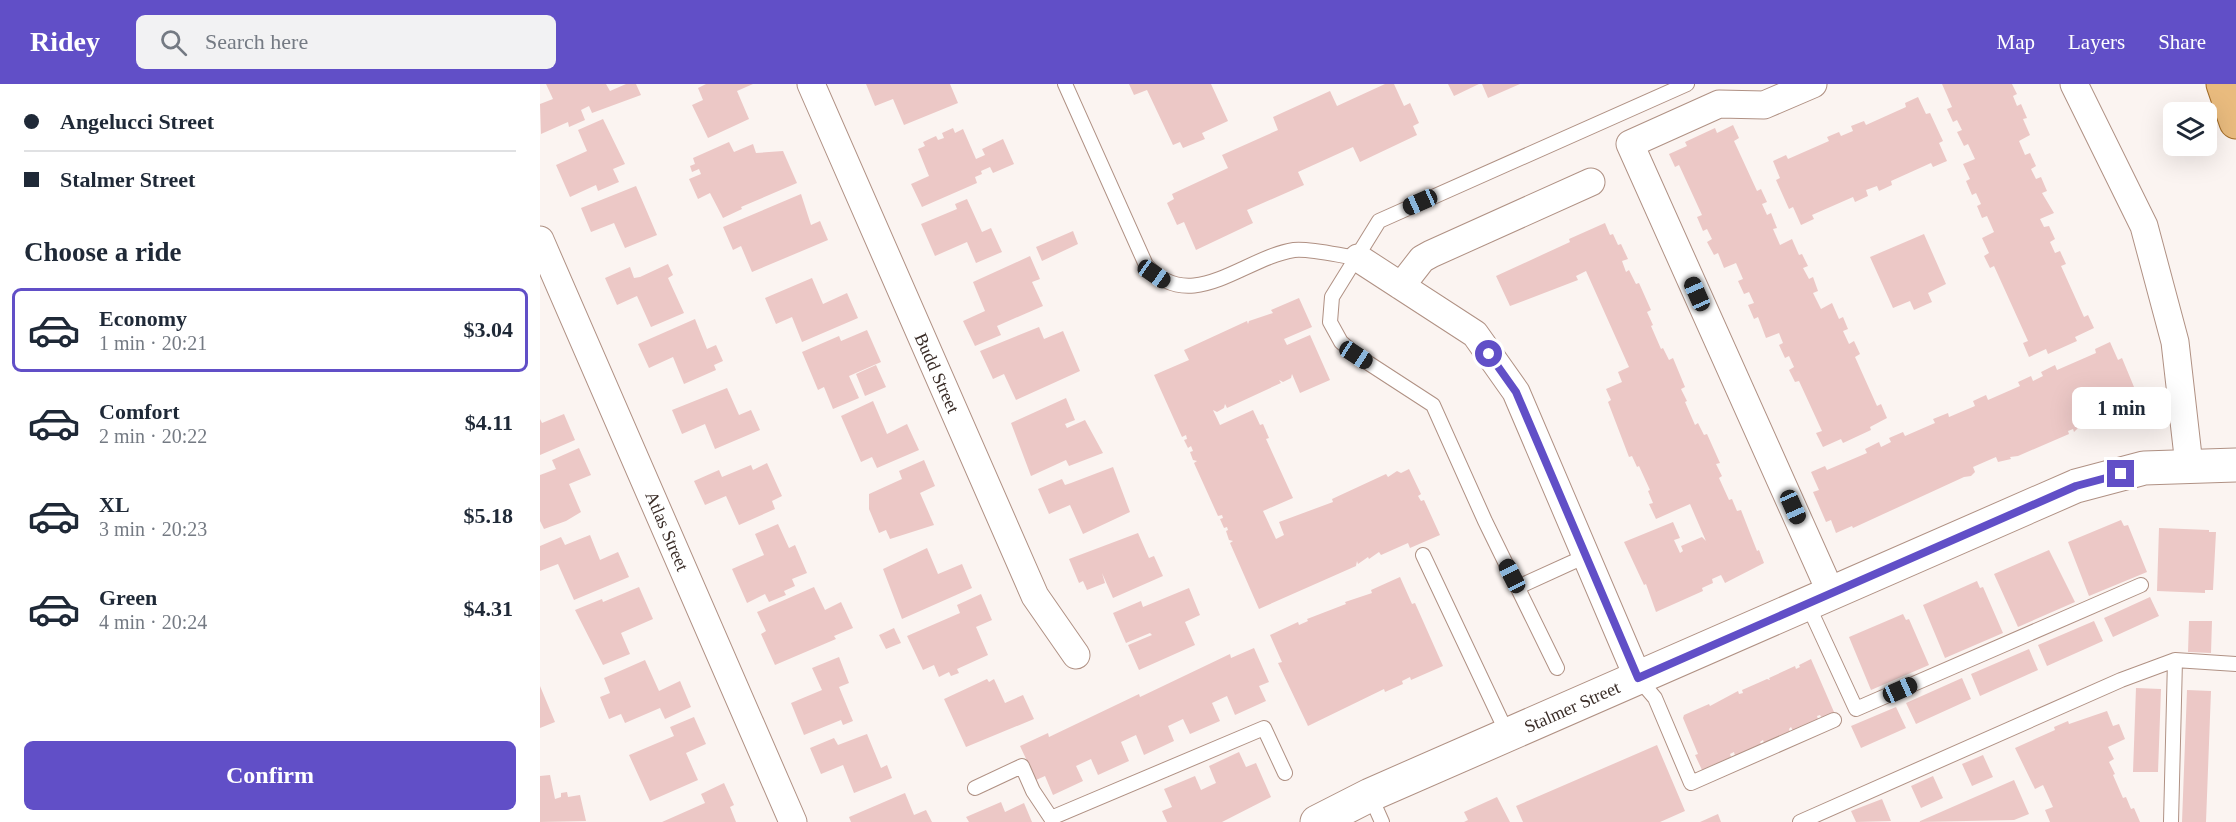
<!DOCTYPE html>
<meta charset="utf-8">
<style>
:root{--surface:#fff;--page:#f2f2f3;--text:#1f2937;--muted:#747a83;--line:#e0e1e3;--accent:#614fc7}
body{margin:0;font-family:"Times New Roman",serif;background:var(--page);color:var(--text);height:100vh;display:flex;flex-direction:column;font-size:22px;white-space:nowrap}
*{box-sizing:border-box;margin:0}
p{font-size:20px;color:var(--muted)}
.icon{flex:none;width:33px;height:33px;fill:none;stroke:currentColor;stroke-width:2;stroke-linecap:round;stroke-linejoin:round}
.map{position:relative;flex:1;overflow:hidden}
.panel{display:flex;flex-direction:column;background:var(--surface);width:540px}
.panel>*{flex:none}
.banner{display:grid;align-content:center;height:132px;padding:0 24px;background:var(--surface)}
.tools{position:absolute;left:1623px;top:18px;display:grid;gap:12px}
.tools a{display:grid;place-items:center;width:54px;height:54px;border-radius:9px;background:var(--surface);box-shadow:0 6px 24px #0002;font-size:30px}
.end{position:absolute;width:27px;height:27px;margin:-14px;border:8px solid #614fc7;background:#fff;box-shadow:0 0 0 3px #fff}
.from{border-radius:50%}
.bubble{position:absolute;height:42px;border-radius:9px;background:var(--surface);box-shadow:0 6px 24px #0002;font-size:20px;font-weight:800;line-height:42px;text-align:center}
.car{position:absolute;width:18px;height:36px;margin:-18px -9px;border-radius:8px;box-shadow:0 0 4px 2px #0007;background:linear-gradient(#222 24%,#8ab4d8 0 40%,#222 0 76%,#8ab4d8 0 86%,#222 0)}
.banner b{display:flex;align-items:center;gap:21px;height:57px;font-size:22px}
.banner b+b{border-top:2px solid var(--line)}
.banner i{width:15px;height:15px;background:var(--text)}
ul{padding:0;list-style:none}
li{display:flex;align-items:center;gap:18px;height:84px;margin:0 12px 9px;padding:0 12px;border:3px solid transparent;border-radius:9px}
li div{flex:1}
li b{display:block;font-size:22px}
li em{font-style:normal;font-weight:800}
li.current{border-color:var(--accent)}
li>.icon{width:54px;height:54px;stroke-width:1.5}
h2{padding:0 24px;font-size:27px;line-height:72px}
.primary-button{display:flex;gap:12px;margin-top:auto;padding:12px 24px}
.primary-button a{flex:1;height:69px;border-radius:9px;background:var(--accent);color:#fff;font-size:24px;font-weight:800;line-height:69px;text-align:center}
header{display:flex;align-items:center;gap:36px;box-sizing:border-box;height:84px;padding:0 30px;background:var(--accent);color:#fff}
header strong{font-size:28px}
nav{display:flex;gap:33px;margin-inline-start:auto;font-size:21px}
.search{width:420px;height:54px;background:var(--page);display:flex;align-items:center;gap:15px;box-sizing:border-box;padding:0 21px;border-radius:9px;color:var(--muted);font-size:22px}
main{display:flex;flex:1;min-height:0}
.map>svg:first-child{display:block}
.building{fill:#ecc8c6}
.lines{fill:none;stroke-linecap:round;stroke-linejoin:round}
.service-casing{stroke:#b09184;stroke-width:16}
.minor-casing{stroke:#b09184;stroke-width:29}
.tertiary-casing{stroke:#b09184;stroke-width:35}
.primary-casing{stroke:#a36c28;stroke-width:35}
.service{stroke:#fff;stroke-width:14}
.minor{stroke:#fff;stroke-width:27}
.tertiary{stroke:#fff;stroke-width:33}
.primary{stroke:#e9bb7e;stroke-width:33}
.route{stroke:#614fc7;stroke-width:8}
.labels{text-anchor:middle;stroke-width:4.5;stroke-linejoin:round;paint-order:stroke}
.street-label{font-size:18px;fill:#3a2d28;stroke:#fff}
</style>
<header>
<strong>Ridey</strong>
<div class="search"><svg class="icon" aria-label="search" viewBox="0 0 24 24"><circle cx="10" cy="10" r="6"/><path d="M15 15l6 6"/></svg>Search here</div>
<nav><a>Map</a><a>Layers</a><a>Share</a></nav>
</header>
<main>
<section class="panel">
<div class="banner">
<b><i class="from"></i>Angelucci Street</b>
<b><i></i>Stalmer Street</b>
</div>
<h2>Choose a ride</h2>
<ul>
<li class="current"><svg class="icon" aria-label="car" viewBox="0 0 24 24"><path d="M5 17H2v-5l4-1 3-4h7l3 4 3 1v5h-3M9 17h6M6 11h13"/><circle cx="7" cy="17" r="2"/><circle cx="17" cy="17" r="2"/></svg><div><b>Economy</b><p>1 min · 20:21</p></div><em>$3.04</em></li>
<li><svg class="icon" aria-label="car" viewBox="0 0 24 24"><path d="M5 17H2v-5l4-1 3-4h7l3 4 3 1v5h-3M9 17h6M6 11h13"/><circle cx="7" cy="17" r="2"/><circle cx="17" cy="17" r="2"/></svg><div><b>Comfort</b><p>2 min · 20:22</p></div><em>$4.11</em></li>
<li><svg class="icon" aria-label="car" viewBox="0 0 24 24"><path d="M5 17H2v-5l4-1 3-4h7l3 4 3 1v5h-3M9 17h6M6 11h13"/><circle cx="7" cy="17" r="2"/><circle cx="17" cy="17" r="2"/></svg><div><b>XL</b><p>3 min · 20:23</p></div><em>$5.18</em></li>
<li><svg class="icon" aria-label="car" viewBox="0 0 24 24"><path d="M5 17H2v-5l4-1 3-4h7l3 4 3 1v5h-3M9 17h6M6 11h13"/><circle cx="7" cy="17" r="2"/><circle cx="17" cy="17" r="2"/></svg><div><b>Green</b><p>4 min · 20:24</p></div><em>$4.31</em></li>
</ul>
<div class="primary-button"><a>Confirm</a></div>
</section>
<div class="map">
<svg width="1696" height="738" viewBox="0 0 1696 738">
<rect width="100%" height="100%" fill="#fbf4f1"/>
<path class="building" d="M6 0H66L70 7 86 0H96L101 11 52 29 49 22 41 26 45 36 29 43 28 38 1 50 0 20 13 15Z
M166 0H213L197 7 209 35 168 54 152 21 163 16 158 4Z
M326 0H410L418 19 364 41 353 15 335 22Z
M589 0H671L688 37 662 49 665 55 643 64 640 58 633 61 607 6 594 11Z
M845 0H854L864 22 870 19 879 39 873 42 877 51 820 78 813 63 758 88 764 101 707 126 713 139 656 166 644 138 637 141 627 119 634 115 632 110 688 84 682 71 738 46 733 33 790 7 797 22Z
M908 0H939L914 12Z
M942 0H980L948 14Z
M1402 0H1472L1477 10 1473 12 1477 22 1481 20 1487 34 1483 35 1490 51 1479 57 1485 71 1490 69 1496 82 1491 85 1496 95 1501 93 1507 107 1502 109 1514 129 1500 135 1504 143 1509 142 1515 155 1510 158 1515 169 1520 167 1526 180 1521 182 1544 233 1548 231 1554 244 1535 253 1537 257 1508 270 1506 265 1489 273 1483 259 1488 257 1454 182 1450 184 1444 172 1449 169 1442 154 1454 148 1447 132 1442 134 1437 122 1441 120 1436 109 1432 111 1426 97 1430 95 1423 80 1435 75 1428 60 1424 62 1417 48 1422 46 1417 36 1413 38 1407 25 1412 23Z
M1378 13 1386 30 1390 29 1403 57 1399 59 1407 77 1393 83 1391 79 1351 97 1352 101 1339 107 1337 102 1326 106 1328 112 1315 118 1313 113 1272 131 1274 135 1261 141 1253 123 1249 125 1236 96 1240 94 1233 77 1246 71 1248 75 1289 57 1287 53 1299 48 1301 52 1313 47 1311 42 1324 37 1326 41 1366 23 1365 19Z
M63 35 85 80 73 85 79 98 58 107 56 101 30 113 16 81 47 67 38 46Z
M1193 41 1199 54 1194 57 1217 107 1221 105 1227 118 1222 120 1227 131 1231 129 1237 144 1233 145 1240 161 1252 155 1259 171 1262 170 1268 182 1263 184 1269 195 1273 193 1278 207 1273 209 1281 225 1292 219 1299 235 1303 233 1308 245 1303 247 1309 260 1314 257 1320 270 1315 273 1337 322 1341 320 1347 334 1330 343 1331 346 1303 359 1301 355 1283 363 1276 349 1282 347 1259 297 1255 298 1249 286 1254 283 1249 272 1245 274 1239 261 1243 259 1239 249 1226 254 1218 233 1214 235 1208 221 1214 219 1209 208 1204 210 1198 197 1203 195 1196 179 1184 184 1178 169 1174 171 1167 158 1172 155 1167 145 1163 147 1157 133 1162 131 1139 81 1135 83 1129 70 1147 62 1145 58 1175 44 1177 49Z
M413 44 415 49 423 45 436 75 445 71 442 65 463 55 474 80 453 89 450 83 441 87 442 90 435 93 437 99 382 123 371 100 389 92 378 65 385 62 383 58 396 52 398 56 404 54 402 49Z
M189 58 194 68 213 60 216 69 243 67 257 99 201 123 202 125 183 134 170 109 158 115 149 95 161 90 159 85 152 88 150 82 155 80 153 74Z
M96 102 117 151 85 164 74 139 51 148 41 124Z
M261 110 271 141 280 137 288 156 212 188 201 162 193 166 183 143Z
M427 115 442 148 451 144 462 168 436 179 427 158 395 172 381 140 417 125 415 120Z
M1065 139 1070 151 1073 150 1078 161 1081 160 1088 175 1082 177 1086 188 1089 186 1096 200 1099 199 1111 226 1107 228 1113 241 1111 242 1121 265 1123 264 1129 276 1133 274 1145 303 1141 305 1147 317 1145 318 1155 341 1158 339 1164 351 1167 350 1180 379 1176 380 1182 392 1179 394 1189 416 1192 415 1197 427 1201 426 1217 467 1219 466 1224 479 1185 499 1181 491 1172 495 1173 499 1162 504 1163 507 1116 528 1106 500 1104 501 1084 458 1133 438 1140 454 1134 456 1140 469 1143 467 1141 462 1162 453 1166 457 1150 420 1116 435 1109 420 1113 419 1108 407 1110 406 1099 382 1097 383 1092 372 1089 373 1068 318 1071 316 1066 305 1082 298 1078 288 1089 283 1046 187 1036 192 1038 196 970 222 956 192 1030 158 1029 155Z
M533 147 538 160 502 177 496 163Z
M1384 150 1406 200 1388 209 1392 218 1374 226 1370 217 1353 224 1330 173Z
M490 172 500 195 492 198 503 222 457 242 461 251 435 262 423 237 445 227 433 198Z
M128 180 133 191 128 194 144 229 111 243 97 212 77 221 65 194 90 183 94 194 100 193Z
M272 194 283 220 307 209 318 234 262 258 252 233 236 240 225 214Z
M759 214 772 243 744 255 747 261 770 251 790 296 760 309 752 290 751 294 743 298 739 296 741 299 687 324 685 320 684 324 677 328 673 326 680 341 713 326 720 341 723 340 729 354 726 355 753 414 723 427 736 455 744 451 739 438 793 418 792 415 846 390 848 393 857 387 861 389 869 385 881 410 878 412 881 417 884 416 900 451 870 464 868 459 841 471 839 468 829 475 828 473 818 480 817 477 816 482 719 525 690 459 693 457 689 456 686 447 688 446 687 443 684 444 680 435 683 434 682 431 678 432 654 379 657 377 653 376 650 368 653 367 651 362 648 364 644 356 647 355 646 351 642 353 614 291 649 276 644 266 707 237 708 240 709 237 733 229 731 226Z
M155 235 167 265 176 261 183 277 174 281 176 286 144 300 133 273 109 284 98 260Z
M499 243 504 255 523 247 540 287 476 316 464 290 453 295 440 267Z
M327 246 341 278 309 292 319 314 293 325 284 303 278 306 262 268 299 252 301 257Z
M1570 258 1578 276 1582 274 1594 303 1589 305 1595 319 1592 322 1539 343 1534 348 1533 345 1528 347 1529 350 1478 372 1470 373 1471 375 1458 378 1456 373 1433 383 1435 388 1431 392 1424 393 1313 444 1312 442 1296 449 1291 436 1286 438 1273 408 1279 406 1271 388 1285 382 1287 386 1327 369 1325 365 1339 358 1341 363 1351 358 1349 354 1363 348 1365 352 1395 339 1393 335 1408 329 1409 333 1435 322 1433 317 1446 311 1448 316 1480 302 1478 298 1491 292 1493 297 1503 292 1501 288 1515 281 1517 286 1556 269 1555 265Z
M336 281 346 303 325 312 316 290Z
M187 304 199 331 211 326 220 346 175 365 165 340 142 350 132 326Z
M526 314 535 336 525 340 527 344 545 336 563 369 529 382 526 376 491 392 471 339Z
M333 317 347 350 367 340 379 366 337 384 332 373 321 378 301 332Z
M24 330 35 356 0 371V335L2 339Z
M39 364 51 391 29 400 41 428 26 437 4 445 0 437V391L16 385 12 376Z
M384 376 395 402 380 409 394 441 350 455 346 446 339 449 329 425V410L362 395 359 387Z
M227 379 242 412 232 417 235 425 199 441 186 412 165 421 154 397 179 386 182 393 211 381 213 386Z
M573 383 590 428 543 450 530 421 509 430 498 405 522 395 525 401 531 399Z
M1581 436 1584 442 1588 441 1607 488 1549 512 1528 458Z
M238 440 249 464 255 461 267 489 252 495 255 502 244 507 246 511 229 518 225 510 207 519 192 485 224 471 215 450Z
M1619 444 1669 446V448H1676L1673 506H1665V509L1617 507Z
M598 449 609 474 614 472 623 492 573 514 562 489 565 499 547 506 543 497 539 499 529 475Z
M50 451 60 476 78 468 89 493 34 516 18 480 0 487V462L21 453 25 461Z
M387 464 398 490 422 480 432 504 362 535 343 485Z
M1509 466 1535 518 1478 543 1454 490Z
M860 493 872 520 875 519 903 582 871 596 870 593 862 597 863 600 845 608 844 605 768 642 738 579 742 578 730 551 758 538 759 541 768 537 767 535 806 520 805 518 832 509 831 506Z
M1437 497 1440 504 1443 503 1463 549 1405 574 1383 521Z
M99 503 113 535 81 549 90 570 63 581 35 526 62 515 63 518Z
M274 503 285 526 301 518 313 544 294 552 296 555 235 581 221 550 226 547 217 528Z
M649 504 660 531 645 538 655 561 599 586 588 561 612 551 610 549 586 559 573 529 601 517 603 523Z
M441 510 452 536 436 543 448 571 417 585 419 589 411 592 409 588 399 593 394 581 383 586 367 552 420 529 417 521Z
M1610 513 1619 532 1573 553 1564 534Z
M1363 530 1366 536 1369 535 1389 581 1331 606 1309 553Z
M1554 537 1563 557 1507 582 1498 561Z
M1649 537H1672L1671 569 1648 568Z
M354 544 361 559 346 565 339 551Z
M714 564 729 598 719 602 726 617 695 631 687 612 672 619 680 637 650 650 643 635 628 642 634 657 604 671 596 651 581 658 589 677 558 691 551 675 536 682 543 697 513 711 505 692 496 696 480 662 508 649 509 653 599 610 600 613 690 570 691 574Z
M1489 565 1498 586 1440 612 1431 590Z
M299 573 309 599 299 603 313 637 303 641 301 636 264 651 251 619 282 606 272 584Z
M1271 575 1294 628 1282 634 1280 631 1277 632 1278 635 1253 647 1251 643 1249 645 1250 648 1224 659 1223 656 1220 658 1221 660 1195 672 1194 668 1190 670 1191 673 1162 686 1155 671 1158 670 1143 634 1144 631 1169 620 1170 622 1198 607 1199 610 1203 609 1202 606 1227 595 1230 596 1229 594 1255 582 1256 585 1260 583 1259 581Z
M105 576 119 607 140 597 151 623 125 635 120 624 85 639 81 630 69 635 60 613 70 609 64 594Z
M1422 594 1431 615 1376 640 1366 619Z
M447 595 449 598 454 595 465 619 483 611 494 635 426 663 404 615Z
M0 602 15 638 0 644Z
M1596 604 1621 605 1618 688H1593Z
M1647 606 1671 607 1666 738H1642Z
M1356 623 1366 644 1321 664 1311 642Z
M1567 627 1573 642 1579 640 1585 655 1568 663 1574 675 1569 678 1575 690 1573 691 1583 714 1586 713 1591 725 1594 724 1600 738H1510L1505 726 1513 723 1503 701 1495 705 1475 664 1515 646 1514 643 1528 637 1529 640Z
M154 633 166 660 146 669 158 696 110 717 89 671 134 652 130 643Z
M327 650 341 684 347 681 352 694 314 709 303 681 281 690 270 664 294 654 298 661Z
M1117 661 1145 727 1120 738H983L976 722Z
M699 668 706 683 716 679 731 713 682 738H627L622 727 632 723 624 705 655 692 661 706 676 699 669 682Z
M1443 671 1453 693 1432 702 1422 680Z
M10 691 15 715 21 713V709L27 708 28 713 40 711 46 737 0 738V692Z
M1393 692 1403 714 1381 724 1371 702Z
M1474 696 1489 730 1474 736 1378 738Z
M184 699 194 721 190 723 196 738H122L165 719 161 710Z
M365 709 374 731 386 726 392 738H311L309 733Z
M957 713 970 738H924L928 736 924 728Z
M1342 715 1351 737 1316 738 1311 727Z
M461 718 465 728 484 719 492 738H429L426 733Z
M1178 730 1181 738H1160Z"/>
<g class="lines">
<g class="service-casing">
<path id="service" d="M525 0 606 181C651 232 703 174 754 166 770 164 801 172 818 174
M883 471 968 651
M978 503 1046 472
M1267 519 1316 625 1601 501
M1017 584 945 437 893 321 816 271 801 258 790 238 792 213 839 137 1147 0
M1098 594 1115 614 1151 699 1294 636
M435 704 482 682 493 707 511 734
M830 711 842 738
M513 738 511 734 724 644 745 689
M1260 738 1581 596 1635 576
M1631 738 1635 576 1696 580"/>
</g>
<g class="minor-casing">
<path id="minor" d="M271 0 495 512 536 571
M1273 0 1224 21 1179 20 1090 60 1291 509
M1534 0 1604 142 1635 258 1649 381
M0 156 253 738
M818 174 935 250 976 308 1098 594
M861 202 882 175 891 170 1051 98"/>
</g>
<g class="tertiary-casing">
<path id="tertiary" d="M777 738 830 711 1536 402 1604 384 1696 381"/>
</g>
<g class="primary-casing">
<path id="primary" d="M1683 0 1696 38"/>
</g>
<use href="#service" class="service"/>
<use href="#minor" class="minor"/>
<use href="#tertiary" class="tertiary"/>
<use href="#primary" class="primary"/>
</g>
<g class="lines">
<path class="route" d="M949 270 976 308 1098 594 1536 402 1581 390"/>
</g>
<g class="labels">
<g class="street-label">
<text transform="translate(397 289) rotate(66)" y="6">Budd Street</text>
<text transform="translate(127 447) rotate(67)" y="6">Atlas Street</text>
<text transform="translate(1032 623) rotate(-24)" y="6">Stalmer Street</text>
</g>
</g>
</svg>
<div class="tools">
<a><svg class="icon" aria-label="layers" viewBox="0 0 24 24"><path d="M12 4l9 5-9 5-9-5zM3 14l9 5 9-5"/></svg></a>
</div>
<i class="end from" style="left:949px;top:270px"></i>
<i class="end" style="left:1581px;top:390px"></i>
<div class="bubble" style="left:1532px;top:303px;width:99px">1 min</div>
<i class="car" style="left:880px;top:118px;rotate:246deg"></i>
<i class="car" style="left:614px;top:190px;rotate:125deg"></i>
<i class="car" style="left:1157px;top:210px;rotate:336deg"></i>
<i class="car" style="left:816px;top:271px;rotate:123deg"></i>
<i class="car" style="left:1253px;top:423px;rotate:156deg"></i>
<i class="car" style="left:972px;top:492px;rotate:333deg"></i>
<i class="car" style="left:1360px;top:606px;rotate:66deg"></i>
</div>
</main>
